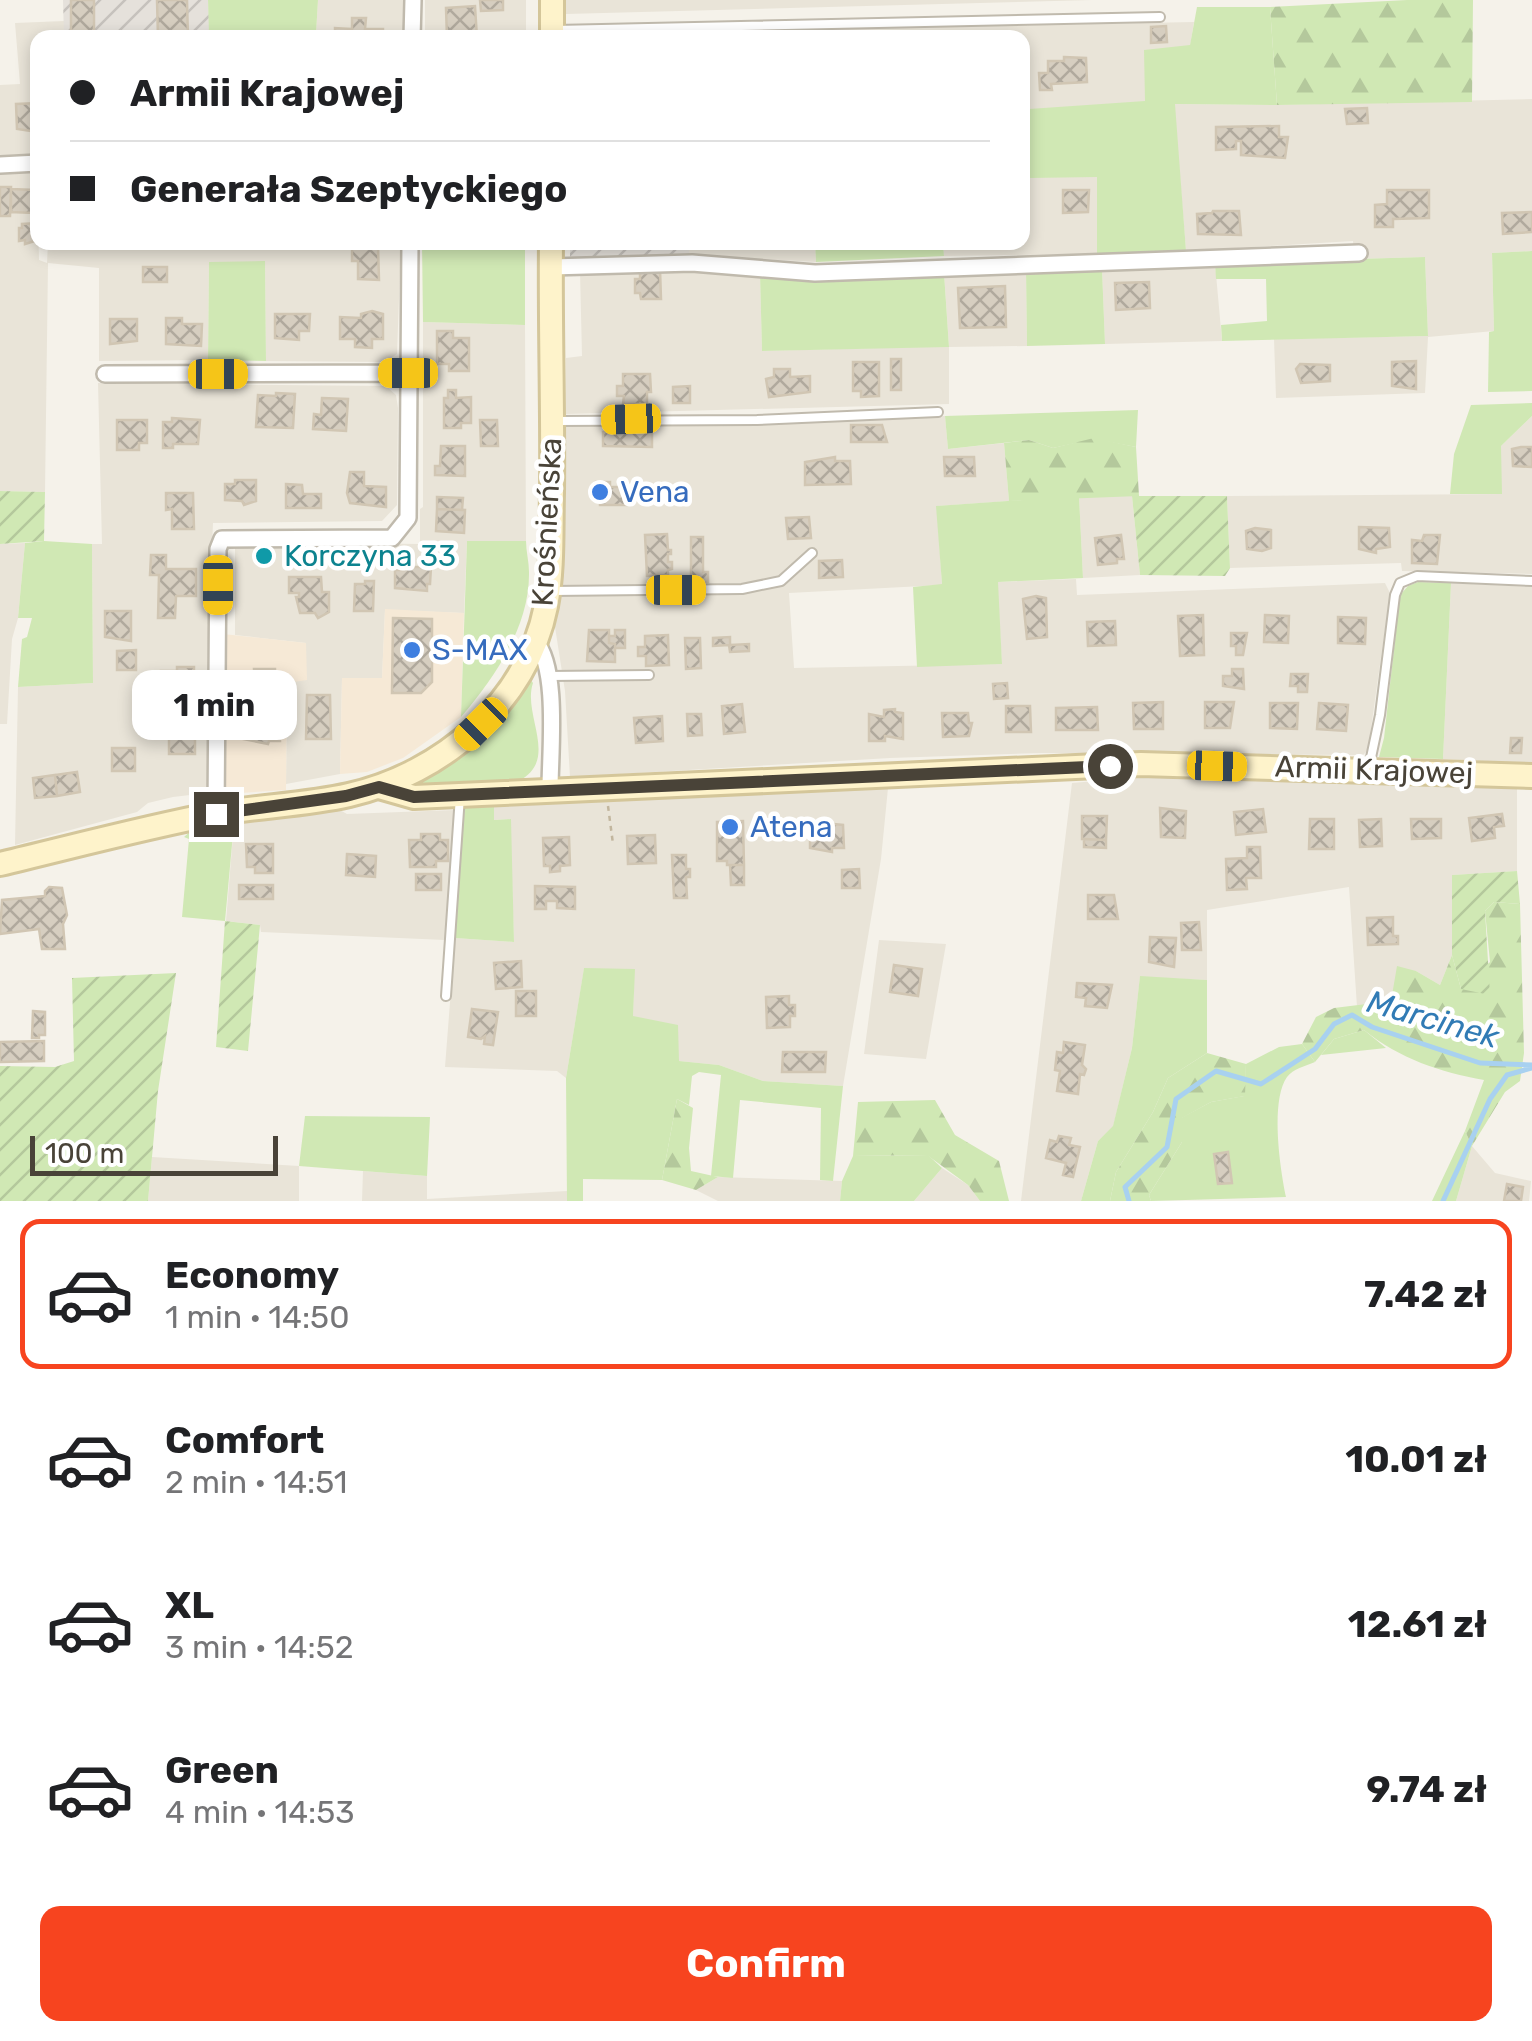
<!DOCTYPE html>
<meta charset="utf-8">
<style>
:root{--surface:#fff;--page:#f2f2f2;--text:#202124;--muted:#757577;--line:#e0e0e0;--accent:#f7441f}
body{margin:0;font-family:Rubik,sans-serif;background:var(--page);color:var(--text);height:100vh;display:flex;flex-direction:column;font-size:38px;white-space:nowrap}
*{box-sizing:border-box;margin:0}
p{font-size:32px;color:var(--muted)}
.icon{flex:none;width:55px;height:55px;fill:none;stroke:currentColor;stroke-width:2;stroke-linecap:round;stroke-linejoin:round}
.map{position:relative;height:1201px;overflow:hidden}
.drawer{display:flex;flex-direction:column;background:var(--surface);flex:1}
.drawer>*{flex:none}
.top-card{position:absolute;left:30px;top:30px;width:1000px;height:220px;border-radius:20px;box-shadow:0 5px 15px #0003;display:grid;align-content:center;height:220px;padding:0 40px;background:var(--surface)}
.scale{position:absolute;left:30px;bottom:25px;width:248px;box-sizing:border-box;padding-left:10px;border:5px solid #494338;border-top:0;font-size:28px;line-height:35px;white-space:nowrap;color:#494338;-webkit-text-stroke:8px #fff;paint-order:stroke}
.end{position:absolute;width:45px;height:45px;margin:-22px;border:12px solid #494338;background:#fff;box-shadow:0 0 0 5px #fff}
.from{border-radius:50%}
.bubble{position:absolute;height:70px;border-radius:20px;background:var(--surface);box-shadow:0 5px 15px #0003;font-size:32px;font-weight:700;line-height:70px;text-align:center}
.car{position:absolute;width:30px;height:60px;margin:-30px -15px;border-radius:12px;box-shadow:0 0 8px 2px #0007;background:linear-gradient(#f5c518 24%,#345 0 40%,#f5c518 0 76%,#345 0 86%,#f5c518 0)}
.top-card b{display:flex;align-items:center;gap:35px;height:95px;font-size:38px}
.top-card b+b{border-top:2px solid var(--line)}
.top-card i{width:25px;height:25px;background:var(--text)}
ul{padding:18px 0 0;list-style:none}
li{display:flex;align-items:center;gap:30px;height:150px;margin:0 20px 15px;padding:0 20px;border:5px solid transparent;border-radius:20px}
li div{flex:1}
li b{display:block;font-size:38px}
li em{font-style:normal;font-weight:700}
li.on{border-color:var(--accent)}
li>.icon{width:90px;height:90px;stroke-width:1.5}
.primary-button{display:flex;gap:20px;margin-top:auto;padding:20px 40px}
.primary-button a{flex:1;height:115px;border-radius:20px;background:var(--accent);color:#fff;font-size:40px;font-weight:700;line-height:115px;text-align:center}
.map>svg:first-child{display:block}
.residential{fill:#e9e4d8}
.commercial{fill:#f6e9d6}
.industrial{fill:url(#industrial-furrows)}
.green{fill:#d0e8b4}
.forest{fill:url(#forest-firs)}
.garden{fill:url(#garden-furrows)}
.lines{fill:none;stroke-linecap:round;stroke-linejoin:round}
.stream{stroke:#a8d1f0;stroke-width:5}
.building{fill:url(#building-cross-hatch);stroke:#d1c6b3;stroke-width:2.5}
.lane-casing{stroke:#c0baad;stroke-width:12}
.street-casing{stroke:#c0baad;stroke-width:20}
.secondary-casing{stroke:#d4c69a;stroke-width:28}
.path{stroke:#c2b69e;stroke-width:2.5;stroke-dasharray:5 5;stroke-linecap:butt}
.lane{stroke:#fff;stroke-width:8}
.street{stroke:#fff;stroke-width:15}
.secondary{stroke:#fef3cb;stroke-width:22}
.route{stroke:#494338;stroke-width:12}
.shop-dot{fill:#3f7fe0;stroke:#fff;stroke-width:4}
.culture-dot{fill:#0f9aa8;stroke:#fff;stroke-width:4}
.labels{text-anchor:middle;stroke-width:9;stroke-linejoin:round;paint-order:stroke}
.shop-label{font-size:30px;fill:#366cbe;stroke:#fff;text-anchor:start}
.street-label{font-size:30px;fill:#494338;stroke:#fff}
.culture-label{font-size:30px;fill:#0d838f;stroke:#fff;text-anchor:start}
.water-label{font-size:32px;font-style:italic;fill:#317bb5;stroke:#fff}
</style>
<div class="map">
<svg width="1532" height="1201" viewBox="0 0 1532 1201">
<defs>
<pattern id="industrial-furrows" width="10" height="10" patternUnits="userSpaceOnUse" patternTransform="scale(2.5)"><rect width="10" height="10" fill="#e5e1db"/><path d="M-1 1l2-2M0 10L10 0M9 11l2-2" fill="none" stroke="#c6c2bd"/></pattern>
<pattern id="forest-firs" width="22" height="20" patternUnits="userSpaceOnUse" patternTransform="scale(2.5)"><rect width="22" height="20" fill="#d0e8b4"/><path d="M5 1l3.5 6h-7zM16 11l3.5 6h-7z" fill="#b4c89c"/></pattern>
<pattern id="garden-furrows" width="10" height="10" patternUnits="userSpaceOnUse" patternTransform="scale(2.5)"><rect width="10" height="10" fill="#d0e8b4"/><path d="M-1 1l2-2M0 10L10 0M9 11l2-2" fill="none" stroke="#b4c89c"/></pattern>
<pattern id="building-cross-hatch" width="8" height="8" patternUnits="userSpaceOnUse" patternTransform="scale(2.5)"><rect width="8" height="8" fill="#d6cec0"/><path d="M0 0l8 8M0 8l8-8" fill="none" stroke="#b0a99d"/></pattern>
</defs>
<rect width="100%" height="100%" fill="#f5f2ea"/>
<path class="residential" d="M318 0H403V37L210 38 209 34H316Z
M425 0H526V37L425 38Z
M561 0H1092L566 14Z
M64 21V37L38 38 37 154 0 156V85L20 84 15 23Z
M1194 22 1190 46 1145 101 1097 176V254L944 256 943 243 1022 242V38H571L574 34Z
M1532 99V251L1492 253 1494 331 1428 337 1425 393 1276 398 1274 339 1428 336 1425 257 1354 259 1353 241 1186 251 1174 104 1277 105Z
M0 172H32L37 179 39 260 47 263 48 243H401L397 354 385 362 266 361 265 262H209L208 360 99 361V268L48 263 45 492 0 491Z
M689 243H815L816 262 689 255Z
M1215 263 1222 341 1105 344 1102 269Z
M651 267 760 274 762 351 949 346 944 273 1026 270 1027 346 949 347V404L566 414V358L582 356 580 271Z
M423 322 525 325 526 541H467L464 613 385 610 382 679H342L340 774 286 784 287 682 306 643 235 635V545L251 542 420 544V509L423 507Z
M98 383 386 386 396 395 398 408 397 505 382 521 213 523 207 663V793L173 797 148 803 137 812 15 845 18 687 93 683 92 544H102Z
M945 416 948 449 1004 443 1009 501 937 506 942 585 789 593 794 668 1002 664 997 582 1076 579 1077 595 1385 583 1390 593 1368 750 1363 755 1042 753 890 758 570 777 565 691 555 627 561 552V426Z
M1532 416V574L1402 571 1401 563 1230 568 1227 496 1501 494V446Z
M1079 496H1132L1140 575 1083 578Z
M25 543 18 618 12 639 7 724H0V544Z
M1451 583 1532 587V763L1443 759Z
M1131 778H1240L1517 789V871L1452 875V955L1440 985 1416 971 1391 1001 1357 1007 1349 887 1207 910V980L1140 977 1132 1048 1113 1127 1098 1141 1081 1201H1021L1072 783Z
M888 788 881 859 843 1086 763 1081 719 1065 679 1061 633 1016 634 969H584L566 1078 557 1071 445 1067 455 938 514 942 510 819 493 820 494 807Z
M338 809 347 814 455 810 445 940 261 932 260 925 226 921 234 823Z
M879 940 946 944 926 1059 864 1054Z
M1472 1146 1495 1173 1531 1181 1529 1201H1456Z
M152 1157 299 1166V1201H148Z
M942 1168 968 1185 980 1201H914Z
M363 1171 427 1176V1199L567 1191V1201H362Z
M718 1177 842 1181 840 1201H718L696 1190Z"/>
<path class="commercial" d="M385 609 464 613 461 717 403 758 367 772 340 774 342 678H382Z
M223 634 306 643 307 680 287 683 286 790 224 794Z"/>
<path class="industrial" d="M63 0H208L210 37H64Z
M570 243H689V255L570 258Z"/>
<path class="green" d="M208 0H318L316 34H209Z
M1197 7H1270L1277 105 1175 104 1186 251 1097 254V177L1028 178 1029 109 1145 101 1144 50 1190 45Z
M422 243H525V325L423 322Z
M815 243H943L944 256 816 262Z
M1532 251V391L1488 392 1489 332 1494 331 1492 253Z
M1425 257 1428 336 1222 341 1221 325 1267 321 1266 279H1216L1215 263Z
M265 261 266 361 208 360 209 262Z
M1102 269 1105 344 1027 346 1026 270Z
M944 273 949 347 762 351 760 274Z
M1532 403V416L1501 446 1502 494H1450L1454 454 1471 405Z
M1138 410 1136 447 1094 439 1053 448 1029 440 948 449 945 416Z
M1079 496 1083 578 998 582 1002 664 917 667 913 587 942 584 936 506Z
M44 541 92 544 93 683 18 687 22 639 27 637 32 618H18L25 543Z
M467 541H526C526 551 529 562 529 572 530 626 494 679 461 717Z
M1418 582 1451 583 1443 759 1379 757 1384 738 1400 595 1408 586Z
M530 679 533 683C522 715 560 759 519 781L425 787 421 782 423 777Z
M494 807V820L511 819 514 942 455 938 464 808Z
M234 823 225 921 182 917 189 839 184 837 194 828Z
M584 968 635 969 633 1016 678 1025 679 1061 719 1065 763 1081 843 1086 833 1181 820 1180 821 1108 740 1100 733 1178 711 1176 721 1075 699 1072 692 1076 689 1105 677 1099 662 1180 583 1179V1201H567L566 1078Z
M1140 976 1207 980V1053L1168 1078 1153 1112 1116 1172 1110 1201H1081L1098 1141 1113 1126 1132 1048Z
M1364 1030 1386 1048 1321 1055 1334 1039Z
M1302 1044 1315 1062C1305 1066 1293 1069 1287 1077 1270 1101 1280 1169 1286 1197L1151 1201 1149 1195 1182 1142 1181 1118 1211 1102 1244 1096 1246 1064 1279 1047Z
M305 1116 430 1117 427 1176 299 1166Z
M1465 1131 1472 1146 1456 1201H1432Z
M928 1155 942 1168 914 1201H840L842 1181 853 1156Z"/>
<path class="forest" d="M1407 0H1473L1472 102 1277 105 1270 7Z
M1094 438 1136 447 1139 496 1009 501 1004 443 1029 440 1053 448Z
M1494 902 1520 904 1524 1053 1520 1081 1505 1092 1472 1146 1465 1131 1484 1080C1440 1072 1400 1059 1364 1030L1334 1039 1315 1062 1302 1044 1316 1017 1334 1008 1391 1001 1397 966 1416 971 1440 985 1452 955 1461 989 1490 962 1485 911Z
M1207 1053 1246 1064 1245 1096 1211 1102 1182 1118V1142L1149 1195 1151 1201H1110L1116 1172 1153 1112 1168 1078Z
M677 1099 693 1108 689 1148 691 1171 718 1177 696 1190 662 1180Z
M935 1100 955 1135 999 1161 1009 1201H980L968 1185 927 1155 853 1156 858 1102Z"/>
<path class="garden" d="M0 491 45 492 44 541 0 544Z
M1132 496H1227L1230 568 1225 576 1140 575Z
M1517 871 1520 904 1494 902 1485 911 1490 995 1461 989 1452 955V875Z
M225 921 260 925 248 1051 216 1047Z
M176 973 158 1091 148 1201H0V1066L55 1067 74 1061 72 978Z"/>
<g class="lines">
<path class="stream" d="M1129 1201 1125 1187 1167 1147 1176 1099 1216 1071 1261 1084 1315 1049 1334 1024 1352 1015 1372 1027 1480 1063 1532 1065
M1443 1201 1490 1099 1507 1075 1532 1068"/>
</g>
<path class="building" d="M71 0H94V38H71Z
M157 0H187L188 38H158Z
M480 0H503V10L481 11Z
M475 6 477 38H447L446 8Z
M352 18H366L365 29H383V38H335V28L352 29Z
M1166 26 1167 42 1151 43V27Z
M1064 57 1086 58 1087 82 1051 84 1052 90H1040L1039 73H1048V61H1064Z
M38 103V132L17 129 16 104Z
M1367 108 1368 123 1347 124 1345 109Z
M1279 126V137H1288L1285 158 1241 155V141H1236V149L1216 150V127Z
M0 187H11L10 216H0Z
M11 189 35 190 34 213 11 212Z
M1063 190H1089L1088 212 1063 213Z
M1387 190H1429V218L1393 219V227H1375V205L1387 204Z
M1213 211H1239L1241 235 1198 234 1197 214 1212 213Z
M1532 212V232L1503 234 1502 213Z
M38 223V240L25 244V240L19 241V228H22V224Z
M352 245H378L379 280 358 279V261H352Z
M143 267H167V282H143Z
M640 269H660L661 299H641L640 293H635V279H640Z
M1149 282 1150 308 1116 310 1115 283Z
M1005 286 1006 327 960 328 958 288Z
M372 311 383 314V339H372V348L355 347V339H340V317L361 318V314Z
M275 314H310L309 331H299V340L275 338Z
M166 318H182V324H202L201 346 166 344Z
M110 319H137V341L110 344Z
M437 331H453V338H469V371H449V364H437Z
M891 359H901V390H891Z
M1416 361V389L1392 386V362Z
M853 362H879V396L861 397V391H853Z
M1300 364 1330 365V381L1301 383 1296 369Z
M774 369H790V377L810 376V392L769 397 766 379 774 377Z
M623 374H650L651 392H647V404H623L624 396H617V386H623Z
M690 386V403H673V387Z
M448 390H456V398L471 397V423H461V428H444V398H448Z
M276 393 295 394 293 428 256 427 258 395 276 396Z
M322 398 348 399 346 431 313 429 314 414 321 415Z
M172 418 200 420 198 444H173V448H163V422H172Z
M117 420H147V443H139V450H117Z
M480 420H497L498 446H481Z
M851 425H882L887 442H851Z
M603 432H652V447L603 446Z
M441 446H465V476L435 475V466H440Z
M1521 447H1532V467L1513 466 1512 449Z
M835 457V461H850L851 484 805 485V462Z
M944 457H974L975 476H945Z
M350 472H364V486L386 487V507L350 503 347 493Z
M235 480H256V501L244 505 242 501 225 500V484H235Z
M596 482H610V487H621V492H631V505H600V498H596Z
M286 484 302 485 303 494H321V508H286Z
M166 493H193L194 529H172V509L166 510Z
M437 497 463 498 462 510 437 509Z
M437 509 465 510 464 533 436 531Z
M809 517 811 538 788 539 786 518Z
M1359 527 1389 528 1390 547 1376 549V553L1359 549Z
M1255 528 1271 530V548L1262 551 1247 549 1246 531Z
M667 534 668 550H671V554H668V562H672V569L668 570V575L647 576 645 535Z
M1121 535 1124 559H1117V563L1098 565 1095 538Z
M1424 535H1440L1437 564 1412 563V540L1422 541Z
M691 537H703V572H708V582H691Z
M151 555H166V569H196V596H176L175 618H158L159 575H150Z
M842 560 843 577 819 578V561Z
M404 567H431L430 584H427V591L395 588V570H404Z
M289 577H321L322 592H329V612L318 618 315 613H300L296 597H299V593H289Z
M365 581H374L373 611H354L355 584H365Z
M1036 596 1046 598 1047 637 1027 639 1023 599Z
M105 611H131V641L105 637Z
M1203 615 1204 655 1180 656 1178 616Z
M1265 615 1289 616 1288 643 1264 642Z
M1338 617 1366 618 1365 644 1338 643Z
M393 618 432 619V682L421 693H392Z
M1115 621 1116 645 1088 646 1087 622Z
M589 630H609V643L615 644V662L587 661Z
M615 630H625V648H615V644L609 643V636H615Z
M1231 633H1247L1243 655H1236V646H1231Z
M668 635 669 665 646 666V656H638V647H645V636Z
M730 637V645L749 644V651L730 652 729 645 713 646V638Z
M685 638H700L701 668 686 669Z
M136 650V670H117V651Z
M177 667H194V698L164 697 161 671H177Z
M254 669H275L276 693H279L276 727H280V741H269L268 744 238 738 237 697 255 691Z
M1232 669H1243L1244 689 1223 686V676H1232Z
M1291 674H1308L1307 692H1298V686H1290Z
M1007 683 1008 698 994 699 993 684Z
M307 695H330L331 739H306Z
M1163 702V729H1134L1133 703Z
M1205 702H1234L1230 728H1205Z
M1270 703H1298L1297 729 1270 728Z
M1319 703 1348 705 1346 731 1317 729Z
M742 704 745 732 724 734 722 706Z
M1006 706H1030L1031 732H1006Z
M1097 707 1098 730H1056V708Z
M895 709V712L903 713V739L885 736V741H869V714L884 717V710Z
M942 713H968L969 723H972L969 736 943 737Z
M687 714H701L702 735 688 736Z
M662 716 663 741 636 743 634 718Z
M169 730H195V754H169Z
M1511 738H1522L1521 753H1510Z
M112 748H135V771H112Z
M77 772 80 792 57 796 55 775Z
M55 775 57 796 35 798 33 778Z
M1160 808 1186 811 1185 838 1161 837Z
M1263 809 1266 832 1236 835 1234 812Z
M1502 814 1504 826 1494 827 1495 838 1472 841 1469 818Z
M1082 816H1107L1106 840 1082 839Z
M1310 819H1334V849H1309Z
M1381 819 1382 846 1360 847 1359 820Z
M1411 819H1441V838L1412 839Z
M743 821 744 865H727V861H717V822Z
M823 823 843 825 844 848H832V852L810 848V827Z
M421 834H440V840H448V861H436V867H410L409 840H421Z
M655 835 656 863 628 864 627 836Z
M569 837 570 865 560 866V871L550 872V866H544L543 838Z
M1084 839 1106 840V848L1084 847Z
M246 844H273V873H255V867H247Z
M1247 847H1260L1261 878H1246L1247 889 1227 890 1226 859 1247 858Z
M347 854 376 856 375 877 346 875Z
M672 855H686V869H690V877H686L687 898H674Z
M730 865H744V885H731Z
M859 869 860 888H842V870Z
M416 874H441V890H416Z
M239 885H273V899H239Z
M535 886 575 887V909L557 908V901H546V909H535Z
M49 887 62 888 67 915 63 924 65 949H42L39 929 0 934 2 900 45 896V891Z
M1088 895H1114L1118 919H1088Z
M1393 917V936H1398V944L1368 945 1367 918Z
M1199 922 1201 950H1182L1181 923Z
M1150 937 1176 938 1174 967 1149 962Z
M521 961 522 987 496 989 494 963Z
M894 965 922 969 918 996 890 992Z
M1077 983 1112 985 1107 1008 1085 1006 1086 998 1076 997Z
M516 991H536V1016H516Z
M789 996V1005H795V1016H790V1027L767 1028 766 997Z
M472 1009 498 1012 493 1045 484 1044 485 1036 481 1039 468 1037Z
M33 1011 45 1012V1035H39V1038H32Z
M44 1041V1061L0 1062V1042Z
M1064 1042 1085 1045 1082 1065 1086 1069 1084 1075 1080 1074 1078 1094 1057 1091 1060 1071 1055 1070 1057 1052 1063 1053Z
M783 1052H826L825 1072H782Z
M1059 1136 1071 1138 1069 1145 1080 1147 1073 1177 1063 1175 1066 1163 1046 1158 1050 1140 1057 1142Z
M1228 1152 1232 1183 1218 1184 1214 1154Z
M1507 1184 1523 1187 1521 1201H1504Z"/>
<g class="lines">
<g class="lane-casing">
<path id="lane" d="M555 30 1160 17
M557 421 757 420 938 412
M552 591 742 589 781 581 812 553
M549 676 649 675
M1369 767 1380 715 1395 595 1400 583 1417 576 1532 581
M446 996 460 796"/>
</g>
<g class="street-casing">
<path id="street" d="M412 38 413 0
M0 165 38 163
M551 267 692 263 815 273 1359 253
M105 374 408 373
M535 641C559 668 550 752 550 789
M216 814 218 549 222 539 392 538 408 518 410 242"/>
</g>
<g class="secondary-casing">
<path id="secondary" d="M552 0V38
M379 787 414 797 1141 764 1532 776
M0 864C71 847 142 828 214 814 259 806 305 805 349 795 442 774 527 702 546 606 553 569 551 530 552 493 553 409 550 326 551 242"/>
</g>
<path class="path" d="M608 806 613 844"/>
<use href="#lane" class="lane"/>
<use href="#street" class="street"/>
<use href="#secondary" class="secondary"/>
</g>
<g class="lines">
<path class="route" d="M216 814 346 796 379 787 414 797 1110 766"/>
</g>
<g class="shop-dot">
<circle cx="600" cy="492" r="10"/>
<circle cx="412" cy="650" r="10"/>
<circle cx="730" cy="827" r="10"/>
</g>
<circle class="culture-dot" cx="264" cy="556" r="10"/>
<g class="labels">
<g class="shop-label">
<text x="620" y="502">Vena</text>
<text x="432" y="660">S-MAX</text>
<text x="750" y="837">Atena</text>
</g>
<g class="street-label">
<text transform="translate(547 522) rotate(-87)" y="10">Krośnieńska</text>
<text transform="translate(1374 770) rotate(2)" y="10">Armii Krajowej</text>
</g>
<g class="culture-label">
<text x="284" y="566">Korczyna 33</text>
</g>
<g class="water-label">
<text transform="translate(1433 1019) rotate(16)" y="11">Marcinek</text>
</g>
</g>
</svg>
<div class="scale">100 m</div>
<i class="end from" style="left:1110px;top:766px"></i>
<i class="end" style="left:216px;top:814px"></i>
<div class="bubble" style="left:132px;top:670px;width:165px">1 min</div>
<i class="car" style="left:408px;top:373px;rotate:270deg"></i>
<i class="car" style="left:218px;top:374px;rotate:90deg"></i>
<i class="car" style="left:631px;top:419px;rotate:268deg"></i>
<i class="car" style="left:218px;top:585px;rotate:180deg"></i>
<i class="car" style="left:676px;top:590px;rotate:90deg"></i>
<i class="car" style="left:481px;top:724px;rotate:225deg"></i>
<i class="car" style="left:1217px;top:766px;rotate:92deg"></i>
<div class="top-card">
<b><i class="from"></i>Armii Krajowej</b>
<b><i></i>Generała Szeptyckiego</b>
</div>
</div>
<section class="drawer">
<ul>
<li class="on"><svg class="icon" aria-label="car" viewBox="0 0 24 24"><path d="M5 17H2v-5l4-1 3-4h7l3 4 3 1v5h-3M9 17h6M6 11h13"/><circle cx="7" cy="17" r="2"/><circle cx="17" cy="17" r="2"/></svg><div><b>Economy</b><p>1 min · 14:50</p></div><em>7.42 zł</em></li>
<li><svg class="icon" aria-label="car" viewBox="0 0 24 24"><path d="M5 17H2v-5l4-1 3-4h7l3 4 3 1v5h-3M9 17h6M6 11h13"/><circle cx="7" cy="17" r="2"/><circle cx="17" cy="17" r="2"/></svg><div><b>Comfort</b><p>2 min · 14:51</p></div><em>10.01 zł</em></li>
<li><svg class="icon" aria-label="car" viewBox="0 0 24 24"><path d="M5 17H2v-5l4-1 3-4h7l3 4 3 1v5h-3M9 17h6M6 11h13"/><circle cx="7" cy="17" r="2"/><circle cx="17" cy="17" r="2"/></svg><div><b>XL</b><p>3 min · 14:52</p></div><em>12.61 zł</em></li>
<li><svg class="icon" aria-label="car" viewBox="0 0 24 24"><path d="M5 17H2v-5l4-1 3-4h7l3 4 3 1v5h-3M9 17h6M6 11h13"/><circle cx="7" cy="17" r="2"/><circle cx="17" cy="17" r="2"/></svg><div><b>Green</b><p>4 min · 14:53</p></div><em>9.74 zł</em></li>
</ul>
<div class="primary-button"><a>Confirm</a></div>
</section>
